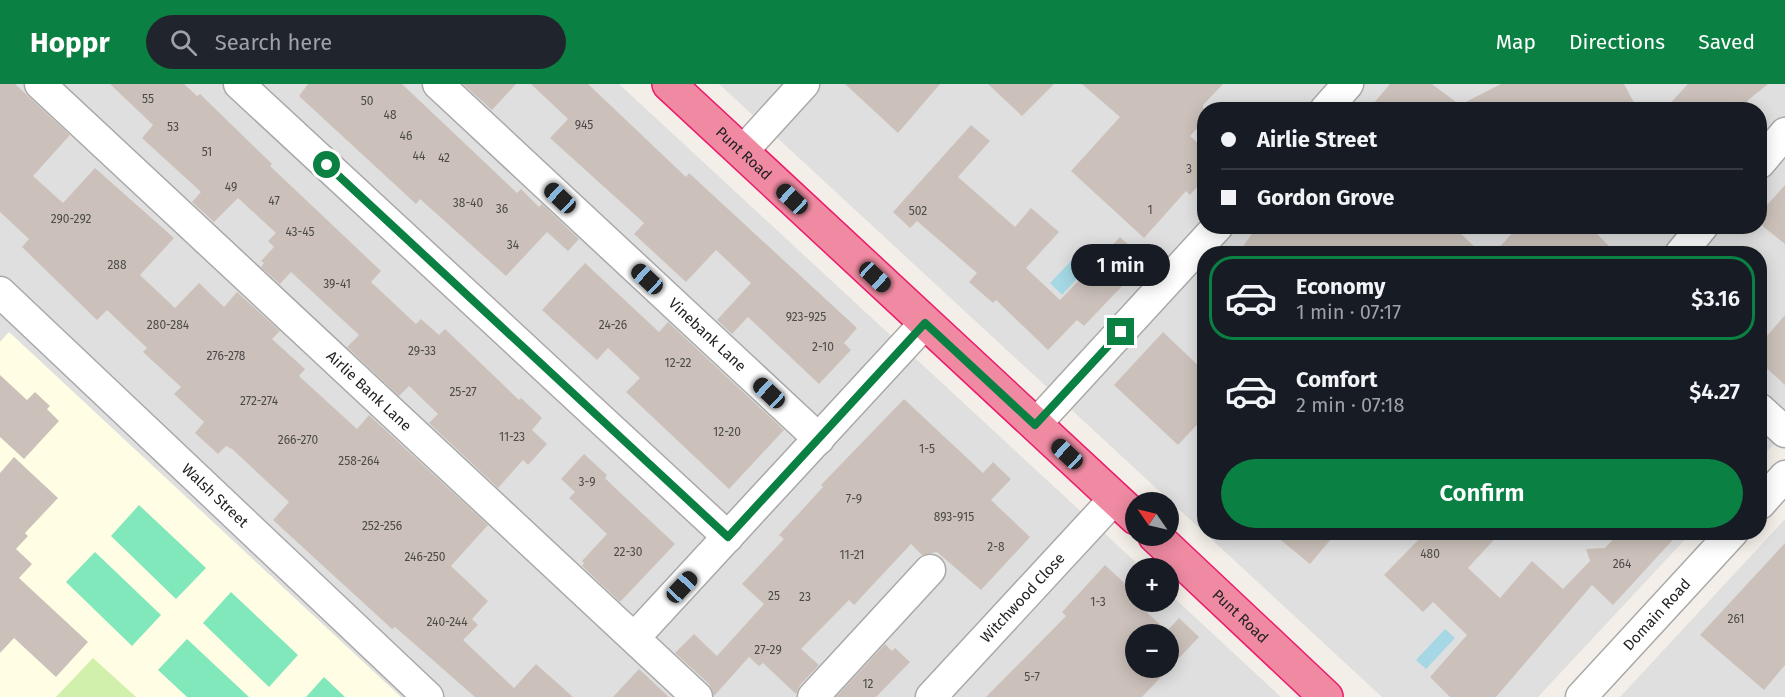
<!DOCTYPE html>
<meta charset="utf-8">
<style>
:root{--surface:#171b24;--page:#20242c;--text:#f1f3f6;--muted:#9ea1a6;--line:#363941;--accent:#0b8043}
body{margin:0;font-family:"Fira Sans",sans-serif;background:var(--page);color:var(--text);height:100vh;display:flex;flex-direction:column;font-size:22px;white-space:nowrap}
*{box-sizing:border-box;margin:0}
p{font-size:20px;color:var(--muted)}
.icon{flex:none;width:33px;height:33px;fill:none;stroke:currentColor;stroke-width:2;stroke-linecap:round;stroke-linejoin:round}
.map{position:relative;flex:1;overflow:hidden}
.side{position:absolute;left:1197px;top:162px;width:570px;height:294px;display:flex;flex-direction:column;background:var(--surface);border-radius:24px;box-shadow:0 3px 15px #0003}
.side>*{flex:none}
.top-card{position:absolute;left:1197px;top:18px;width:570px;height:132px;border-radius:24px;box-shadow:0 3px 15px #0003;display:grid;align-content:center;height:132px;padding:0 24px;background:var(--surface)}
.needle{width:39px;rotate:304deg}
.controls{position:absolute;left:1125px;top:408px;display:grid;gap:12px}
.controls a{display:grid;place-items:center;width:54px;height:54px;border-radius:50%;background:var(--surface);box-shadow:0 3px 15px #0003;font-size:30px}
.end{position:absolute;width:27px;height:27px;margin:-14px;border:8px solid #0b8043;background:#fff;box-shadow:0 0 0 3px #fff}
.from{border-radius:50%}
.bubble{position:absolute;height:42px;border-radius:21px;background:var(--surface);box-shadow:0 3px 15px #0003;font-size:20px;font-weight:600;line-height:42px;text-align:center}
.car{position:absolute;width:18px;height:36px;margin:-18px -9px;border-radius:8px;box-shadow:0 0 4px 2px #0007;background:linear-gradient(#222 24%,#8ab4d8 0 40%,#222 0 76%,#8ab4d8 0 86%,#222 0)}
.top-card b{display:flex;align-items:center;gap:21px;height:57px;font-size:22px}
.top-card b+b{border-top:2px solid var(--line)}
.top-card i{width:15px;height:15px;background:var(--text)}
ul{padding:10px 0 0;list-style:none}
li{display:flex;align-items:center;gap:18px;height:84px;margin:0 12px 9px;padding:0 12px;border:3px solid transparent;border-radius:24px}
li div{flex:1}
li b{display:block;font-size:22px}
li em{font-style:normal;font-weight:600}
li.selected{border-color:var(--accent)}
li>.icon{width:54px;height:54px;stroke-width:1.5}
.action{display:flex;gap:12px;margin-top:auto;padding:12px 24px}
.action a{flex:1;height:69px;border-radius:36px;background:var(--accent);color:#fff;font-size:24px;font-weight:600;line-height:69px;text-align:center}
header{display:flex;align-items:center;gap:36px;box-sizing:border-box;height:84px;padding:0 30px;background:var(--accent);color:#fff}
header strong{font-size:28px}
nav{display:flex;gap:33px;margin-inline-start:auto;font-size:21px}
.search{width:420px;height:54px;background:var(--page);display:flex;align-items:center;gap:15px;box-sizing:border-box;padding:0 21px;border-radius:33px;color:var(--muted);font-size:22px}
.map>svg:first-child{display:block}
.residential{fill:#e0dfdf;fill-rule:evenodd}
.education{fill:#fffee5}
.grass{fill:#d0f0ab}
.pitch{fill:#80e8bb}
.water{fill:#a5d8e4}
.building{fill:#cbc1ba;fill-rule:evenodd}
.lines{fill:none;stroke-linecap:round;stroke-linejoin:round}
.minor-casing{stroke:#a9a9a9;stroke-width:33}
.highway-casing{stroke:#ec1a6c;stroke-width:36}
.minor{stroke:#fff;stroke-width:30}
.highway{stroke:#ef8aa2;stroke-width:33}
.route{stroke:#0b8043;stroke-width:8}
.labels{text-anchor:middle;stroke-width:4.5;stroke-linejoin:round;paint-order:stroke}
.number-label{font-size:12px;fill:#4c4a48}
.street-label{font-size:15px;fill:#222;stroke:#fff}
</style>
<header>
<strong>Hoppr</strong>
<div class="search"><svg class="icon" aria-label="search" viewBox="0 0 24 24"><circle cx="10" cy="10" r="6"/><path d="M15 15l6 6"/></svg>Search here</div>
<nav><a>Map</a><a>Directions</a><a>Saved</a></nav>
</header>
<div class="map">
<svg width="1785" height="613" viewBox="0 0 1785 613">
<rect width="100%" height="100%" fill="#f3efe8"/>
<path class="residential" d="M0 0H619L1142 484H1136V518H1168L1169 509 1281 613H0ZM1136 550H1168V584H1136Z
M719 0H1785V348L1760 375V170H1204V448L1691 449 1538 613H1382ZM1204 26H1760V142H1204Z
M1785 435V613H1620Z"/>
<path class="education" d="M9 248 401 613H0V258Z"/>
<path class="grass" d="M93 574 136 613H56Z"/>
<path class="pitch" d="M139 421 206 484 176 515 111 452Z
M95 468 161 531 132 562 66 498Z
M231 508 298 571 269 603 203 539Z
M187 555 249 613H187L158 586Z
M324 593 345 613H306Z"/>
<path class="water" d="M1073 175 1085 186 1062 211 1050 199Z
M1445 545 1455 554 1426 585 1416 576Z"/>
<path class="building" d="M0 0H15L70 51 33 92 63 119 95 84 174 154 140 191 175 224 199 199 224 223 237 208 280 247 272 255 305 285 299 292 357 345 369 331 488 441 451 482 488 517 472 535 478 541 463 556 514 604 536 580 573 613H475L395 543 392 545 273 436 289 418 232 365 226 362 218 370 195 349 204 338 174 310 181 303 143 268 147 264 107 226 97 236 22 163 29 155 0 128Z
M110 0H184L197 12 200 10 272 80 270 82 381 187 371 198 416 240 421 235 439 251 445 245 519 316 521 314 542 334 532 346 547 360 528 381 523 376 498 404 429 339 438 330 409 302 399 312 347 263 359 251 291 188 280 200 261 183 264 179 261 177 274 163 268 157 276 149 238 114 214 138 192 118 201 108 142 54 153 41Z
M308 0H402L517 109 521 105 539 123 542 120 579 155 568 167 547 148 506 192 420 115 416 120 299 12Z
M463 0H516L492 26Z
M531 0H588L686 93 689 89 857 244 844 259 851 266 819 300 748 233 732 250 717 236 751 199 716 166 686 198 634 150 644 139 550 54 568 35Z
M845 0H940L898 49Z
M988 0H1054L1022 32Z
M1082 0H1223L1203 21 1204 37 1190 52 1204 65V95L1190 111 1186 107 1144 154 1071 87 1120 33Z
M1390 0H1432L1460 21 1501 0H1624L1638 26H1368Z
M1688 0H1768L1747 17 1753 26H1664Z
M971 41 990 57 958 93 1015 143 1031 124 1059 148 1026 184 1060 216 1120 153 1146 177 1084 242 1077 236 1048 266 996 216 993 219 969 198 977 189 917 137 910 144 893 128Z
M1785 101V160L1760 140V129Z
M1257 142H1453L1482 170H1238Z
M1519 142H1589L1617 170H1493Z
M585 179 659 248 668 238 784 346 729 405 626 308 640 294 608 264 597 276 542 226Z
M1785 231V301L1760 278V260Z
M1163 248 1204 287V333L1178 361 1114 301Z
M0 291 27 316 35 308 50 322 47 325 59 337 24 375 0 353Z
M904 315 983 389 993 378 1011 395 991 416 1030 453 981 506 937 468 922 471 911 460 854 521 849 516 801 565 819 581 800 601 796 610 763 579 759 582 749 573 714 612 709 600 675 569 694 550 717 572 764 520 742 500 784 455 779 451 823 403 821 401Z
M584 370 607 391 605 394 613 402 675 460 620 518 582 482 584 479 582 477 607 450 569 414 575 408 561 395Z
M14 373 58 414 25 449 28 452 16 465 32 480 19 494 88 558 56 593 14 554 0 569V389Z
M1271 448H1337L1310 480Z
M1426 448H1501L1468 484 1500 514 1532 477 1563 505 1590 477 1586 465 1605 464 1620 448H1680L1613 521 1592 501 1496 613H1450L1430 593 1467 551 1433 518 1423 528 1384 491Z
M1785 459V581L1764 606 1700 551Z
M1105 481 1134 508 1130 513 1167 547 1179 534 1199 553 1142 613H986L1066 532 1062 528ZM1136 550H1168V584H1136Z
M885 560 892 567 895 564 910 578 876 613H836Z
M639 585 669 613H613Z"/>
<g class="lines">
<g class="minor-casing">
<g id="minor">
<path id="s1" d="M40 0 697 613"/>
<path d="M239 0 728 453"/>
<path id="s2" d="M438 0 819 355"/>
<path d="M1325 26 1348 0"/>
<path d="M742 68 804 0"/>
<path d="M1760 79 1785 49"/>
<path d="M1680 170 1703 142"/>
<path id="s3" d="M0 208 428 613"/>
<path d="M1760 325 1785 348"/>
<path d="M1035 341 1218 142"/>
<path d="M1760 420 1785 392"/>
<path d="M635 553 925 239"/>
<path d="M813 613 930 486"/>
<path id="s4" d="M931 613 1115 414"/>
<path id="s5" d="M1581 613 1733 448"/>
</g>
</g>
<g class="highway-casing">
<g id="highway">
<path id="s6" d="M669 0 1136 434"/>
<path id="s7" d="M1155 452 1326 613"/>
</g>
</g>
<use href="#minor" class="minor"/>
<use href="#highway" class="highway"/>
</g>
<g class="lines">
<path class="route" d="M327 81 728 453 925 239 1035 341 1121 248"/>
</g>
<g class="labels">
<g class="number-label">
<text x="148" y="19">55</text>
<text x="367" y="21">50</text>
<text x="390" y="35">48</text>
<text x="584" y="45">945</text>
<text x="173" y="47">53</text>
<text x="406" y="56">46</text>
<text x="207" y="72">51</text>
<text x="419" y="76">44</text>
<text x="444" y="78">42</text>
<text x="1189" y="89">3</text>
<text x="231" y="107">49</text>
<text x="274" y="121">47</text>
<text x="468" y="123">38-40</text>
<text x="502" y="129">36</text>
<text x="1150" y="130">1</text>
<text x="918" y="131">502</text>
<text x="71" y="139">290-292</text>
<text x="300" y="152">43-45</text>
<text x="513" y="165">34</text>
<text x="117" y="185">288</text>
<text x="337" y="204">39-41</text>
<text x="806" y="237">923-925</text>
<text x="168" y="245">280-284</text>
<text x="613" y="245">24-26</text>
<text x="823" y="267">2-10</text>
<text x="422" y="271">29-33</text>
<text x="226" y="276">276-278</text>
<text x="678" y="283">12-22</text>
<text x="463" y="312">25-27</text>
<text x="259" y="321">272-274</text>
<text x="727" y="352">12-20</text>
<text x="512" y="357">11-23</text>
<text x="298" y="360">266-270</text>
<text x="927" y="369">1-5</text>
<text x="359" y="381">258-264</text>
<text x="587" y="402">3-9</text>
<text x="854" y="419">7-9</text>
<text x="954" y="437">893-915</text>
<text x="382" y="446">252-256</text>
<text x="996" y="467">2-8</text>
<text x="628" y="472">22-30</text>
<text x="1430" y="474">480</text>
<text x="852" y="475">11-21</text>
<text x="425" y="477">246-250</text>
<text x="1622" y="484">264</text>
<text x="774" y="516">25</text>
<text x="805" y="517">23</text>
<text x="1098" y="522">1-3</text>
<text x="1736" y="539">261</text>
<text x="447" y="542">240-244</text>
<text x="768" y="570">27-29</text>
<text x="1032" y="597">5-7</text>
<text x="868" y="604">12</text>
</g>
<g class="street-label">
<text dy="5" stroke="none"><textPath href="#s6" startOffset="102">Punt Road</textPath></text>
<text dy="5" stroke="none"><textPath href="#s2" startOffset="368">Vinebank Lane</textPath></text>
<text dy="5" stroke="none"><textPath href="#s1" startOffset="450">Airlie Bank Lane</textPath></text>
<text dy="5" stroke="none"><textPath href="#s3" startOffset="296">Walsh Street</textPath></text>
<text dy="5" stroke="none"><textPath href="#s4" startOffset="135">Witchwood Close</textPath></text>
<text dy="5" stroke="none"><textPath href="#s5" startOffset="112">Domain Road</textPath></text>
<text dy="5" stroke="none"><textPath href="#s7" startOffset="117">Punt Road</textPath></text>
</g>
</g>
</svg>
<div class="controls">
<a><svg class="needle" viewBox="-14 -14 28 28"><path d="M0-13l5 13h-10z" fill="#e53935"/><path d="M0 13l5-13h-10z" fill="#9ea1a6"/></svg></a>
<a>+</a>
<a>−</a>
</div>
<i class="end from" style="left:327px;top:81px"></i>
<i class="end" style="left:1121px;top:248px"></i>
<div class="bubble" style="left:1071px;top:160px;width:99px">1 min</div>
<i class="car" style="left:560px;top:114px;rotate:313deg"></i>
<i class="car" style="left:792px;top:115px;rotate:313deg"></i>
<i class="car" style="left:875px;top:193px;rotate:133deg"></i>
<i class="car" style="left:647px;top:195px;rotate:313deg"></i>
<i class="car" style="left:769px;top:309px;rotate:313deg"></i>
<i class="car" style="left:1067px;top:370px;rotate:313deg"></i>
<i class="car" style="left:682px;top:503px;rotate:43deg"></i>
<div class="top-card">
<b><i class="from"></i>Airlie Street</b>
<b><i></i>Gordon Grove</b>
</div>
<section class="side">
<ul>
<li class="selected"><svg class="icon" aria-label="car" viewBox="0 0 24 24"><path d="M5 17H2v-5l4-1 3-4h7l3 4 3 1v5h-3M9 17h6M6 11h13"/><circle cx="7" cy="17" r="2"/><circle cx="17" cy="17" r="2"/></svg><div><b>Economy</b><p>1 min · 07:17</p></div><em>$3.16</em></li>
<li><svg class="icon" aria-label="car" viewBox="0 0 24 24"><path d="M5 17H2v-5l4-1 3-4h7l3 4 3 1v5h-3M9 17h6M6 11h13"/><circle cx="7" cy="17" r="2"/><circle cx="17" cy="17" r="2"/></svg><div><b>Comfort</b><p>2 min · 07:18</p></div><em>$4.27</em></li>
</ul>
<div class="action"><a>Confirm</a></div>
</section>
</div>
